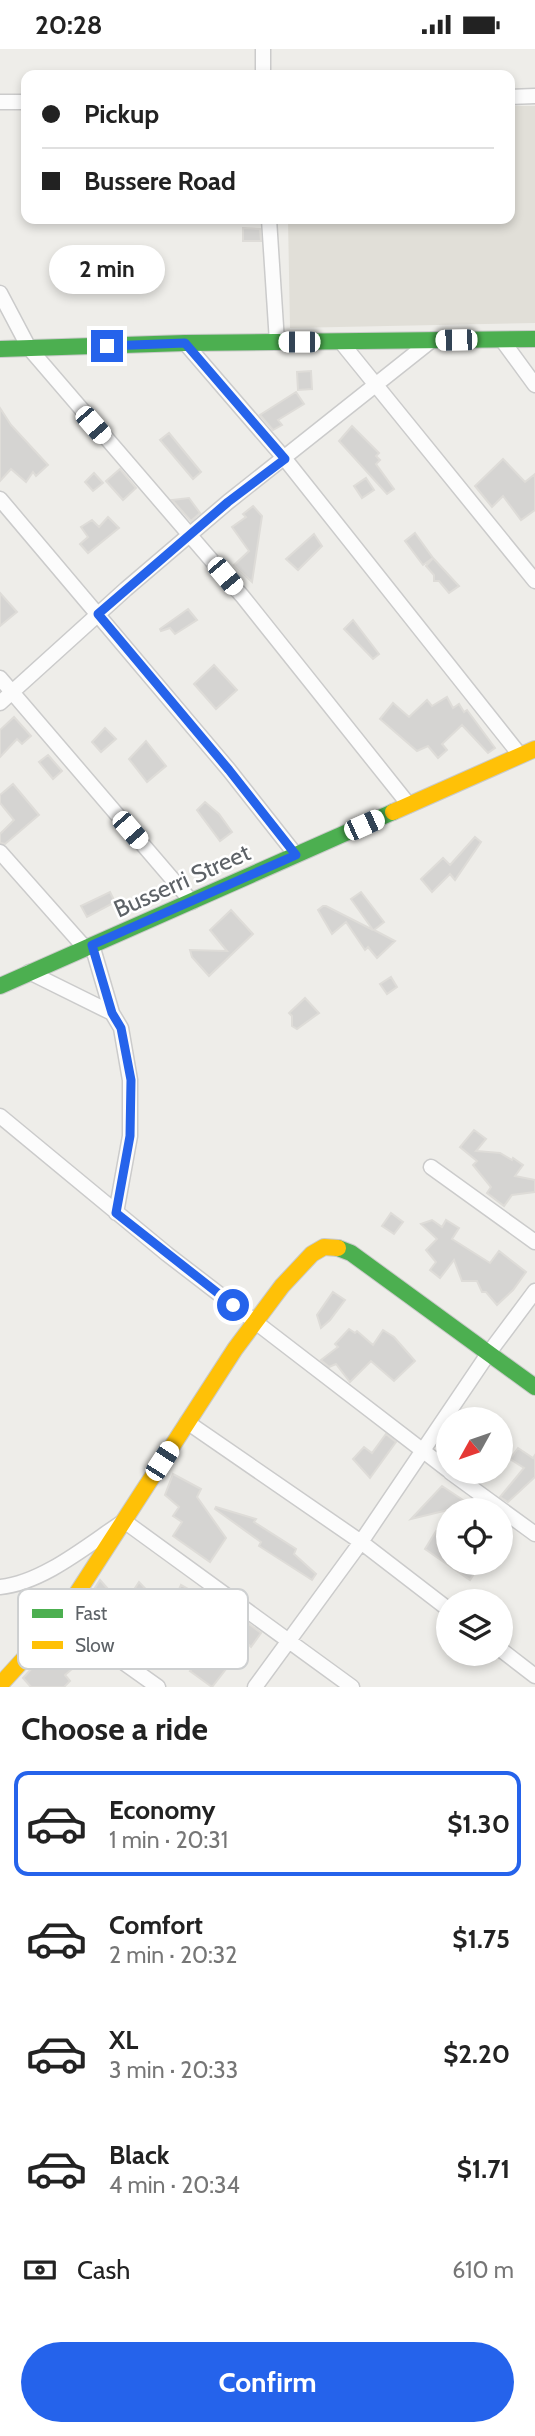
<!DOCTYPE html>
<meta charset="utf-8">
<style>
:root{--surface:#fff;--page:#f2f2f2;--text:#222;--muted:#767676;--line:#e0e0e0;--accent:#2563eb}
body{margin:0;font-family:Cabin,sans-serif;background:var(--page);color:var(--text);height:100vh;display:flex;flex-direction:column;font-size:26px;white-space:nowrap}
*{box-sizing:border-box;margin:0}
p{font-size:23px;color:var(--muted)}
.icon{flex:none;width:38px;height:38px;fill:none;stroke:currentColor;stroke-width:2;stroke-linecap:round;stroke-linejoin:round}
.map{position:relative;height:1638px;overflow:hidden}
.drawer{display:flex;flex-direction:column;background:var(--surface);flex:1}
.drawer>*{flex:none}
.top-card{position:absolute;left:21px;top:21px;width:494px;height:154px;border-radius:14px;box-shadow:0 4px 10px #0003;display:grid;align-content:center;height:154px;padding:0 21px;background:var(--surface)}
.needle{width:46px;rotate:230deg}
.buttons{position:absolute;left:436px;top:1358px;display:grid;gap:14px}
.buttons a{display:grid;place-items:center;width:77px;height:77px;border-radius:50%;background:var(--surface);box-shadow:0 4px 10px #0003;font-size:35px}
.end{position:absolute;width:32px;height:32px;margin:-16px;border:9px solid #2563eb;background:#fff;box-shadow:0 0 0 4px #fff}
.from{border-radius:50%}
.bubble{position:absolute;height:49px;border-radius:24px;background:var(--surface);box-shadow:0 4px 10px #0003;font-size:23px;font-weight:800;line-height:49px;text-align:center}
.car{position:absolute;width:21px;height:42px;margin:-21px -10px;border-radius:9px;box-shadow:0 0 5px 2px #0007;background:linear-gradient(#fff 24%,#345 0 40%,#fff 0 76%,#345 0 86%,#fff 0)}
.top-card b{display:flex;align-items:center;gap:24px;height:66px;font-size:26px}
.top-card b+b{border-top:2px solid var(--line)}
.top-card i{width:18px;height:18px;background:var(--text)}
ul{padding:0;list-style:none}
li{display:flex;align-items:center;gap:21px;height:105px;margin:0 14px 10px;padding:0 7px;border:4px solid transparent;border-radius:14px}
li div{flex:1}
li b{display:block;font-size:26px}
li em{font-style:normal;font-weight:800}
li.current{border-color:var(--accent)}
li>.icon{width:63px;height:63px;stroke-width:1.5}
h2{padding:0 21px;font-size:32px;line-height:84px}
.pay{display:flex;align-items:center;gap:18px;height:77px;padding:0 21px;font-size:26px}
.pay p{margin-inline-start:auto}
.button{display:flex;gap:14px;margin-top:auto;padding:14px 21px}
.button a{flex:1;height:80px;border-radius:42px;background:var(--accent);color:#fff;font-size:28px;font-weight:800;line-height:80px;text-align:center}
.status{display:flex;justify-content:space-between;align-items:center;height:49px;padding:0 35px;background:var(--surface);direction:ltr}
.status svg{height:19px;fill:currentColor}
.map>svg:first-child{display:block}
.education{fill:#e1dfd8}
.building{fill:#d5d4d2;stroke:#dedcd8;stroke-width:2}
.lines{fill:none;stroke-linecap:round;stroke-linejoin:round}
.street-casing{stroke:#cbcbcb;stroke-width:17}
.fast-casing{stroke:#c9cac9;stroke-width:18}
.slow-casing{stroke:#c9cac9;stroke-width:18}
.street{stroke:#fcfcfc;stroke-width:14}
.fast{stroke:#4caf50;stroke-width:16}
.slow{stroke:#ffc107;stroke-width:16}
.route{stroke:#2563eb;stroke-width:9}
.labels{text-anchor:middle;stroke-width:5;stroke-linejoin:round;paint-order:stroke}
.street-label{font-size:24px;fill:#5d6267;stroke:#fff}
.key{fill:#fff;stroke:#ced0d1;stroke-width:2}
.key-label{font-size:19px;fill:#5d6267}
</style>
<div class="status"><b>20:28</b><svg viewBox="0 0 49 12"><path d="M0 12V9h3v3zM5 12V6h3v6zM10 12V3h3v9zM15 12V0h3v12zM26 1h20v11H26zM47 4h2v5h-2z"/></svg></div>
<div class="map">
<svg width="535" height="1638" viewBox="0 0 535 1638">
<rect width="100%" height="100%" fill="#eeede9"/>
<path class="education" d="M509 57H535V274L290 279 288 170H509Z"/>
<path class="building" d="M243 179 260 180 261 192H243Z
M311 322 312 340 298 341 297 323Z
M296 343 304 355 278 371 282 376 273 381 260 366Z
M0 359 11 376 48 416 36 427 33 423 26 433 11 420 0 432Z
M352 377 379 404 376 407 380 411 376 415 394 440 387 445 339 392Z
M169 384 201 423 193 430 160 391Z
M503 410 525 433 535 425V461L521 471 503 447 492 458 475 437Z
M120 420 136 439 123 451 106 432Z
M94 424 103 434 93 442 85 433Z
M366 429 374 441 362 449 354 437Z
M189 449 200 464 191 472 172 451Z
M253 457 262 467 252 533 234 516 249 502 232 478 246 468 243 465Z
M108 468 119 479 88 504 80 495 88 488 81 478 92 471 99 478Z
M415 484 433 509 423 516 405 492Z
M314 485 322 497 298 521 286 510Z
M433 509 459 537 449 544 439 532H434V526L426 517Z
M0 544 17 563 0 577Z
M188 560 197 571 175 585 170 579 161 582 160 580Z
M353 571 379 605 373 610 344 580Z
M214 616 237 641 216 660 194 635Z
M447 648 453 659 459 655 464 663 467 661 495 699 488 704 462 676 442 695 447 701 438 709 428 697 417 702 380 670 393 654 409 668 427 651 432 657Z
M14 668 31 687 22 695 17 690 0 708V681Z
M105 679 116 690 101 703 92 693Z
M146 692 166 717 147 733 129 710Z
M48 706 62 722 53 730 39 713Z
M13 735 39 766 5 795 0 794V785L14 771 0 754V746Z
M205 753 219 765 232 783 220 792 197 761Z
M475 788 481 793 455 831 450 825 432 843 421 830 443 809 450 816Z
M110 843 115 853 87 868 81 857Z
M361 843 384 873 374 881 395 892 377 909 368 898 365 901 346 873 332 885 318 861 323 857H326L373 881 351 850Z
M231 861 253 885 209 927 192 908 190 901 227 902 210 881Z
M391 928 397 938 387 945 380 935Z
M305 949 319 964 297 980 292 977V967L289 964Z
M474 1081 486 1090 476 1102 500 1104 512 1111 513 1109 523 1116 515 1127 535 1131V1143L512 1146 504 1157 487 1144 491 1138 473 1116 477 1112 460 1098Z
M391 1164 403 1173 394 1185 382 1177Z
M432 1171 442 1178 446 1171 459 1179 452 1190 490 1214 499 1202 526 1223 513 1241 497 1256 486 1243H482L477 1232H462L454 1211 440 1229 430 1221 436 1213 426 1201 437 1190 421 1175Z
M333 1243 345 1251 330 1271 321 1279 317 1266Z
M349 1280 355 1284 357 1282 373 1296 383 1281 394 1288 415 1312 394 1332 371 1312 350 1333 336 1315 329 1318 321 1311 338 1298 335 1295Z
M386 1385 396 1393 370 1429 353 1410 364 1398 372 1404Z
M518 1399 533 1409 535 1406V1428L508 1453 500 1448 524 1419 510 1410Z
M173 1425 201 1440 197 1448 226 1489 210 1513 173 1487 182 1473 173 1467 179 1458 165 1446Z
M442 1437 478 1461H448L411 1470Z
M216 1458 256 1470 254 1473 296 1500 294 1505 316 1525 312 1531 259 1497 261 1493 215 1460Z
M436 1482 448 1494V1514H467L477 1520 470 1531 425 1500Z
M100 1531 123 1557 139 1533 160 1555 163 1554 169 1562 181 1536 204 1549 189 1574 191 1576 182 1586 168 1573 158 1588 148 1581 150 1579 125 1563 108 1578 111 1581 104 1588 94 1580 101 1573 99 1569 109 1560 93 1542Z
M249 1575 261 1584 251 1598 240 1587Z
M65 1588 76 1600 78 1598 87 1607 65 1626 70 1632 64 1638H31L23 1629 43 1607Z
M209 1592 244 1608 235 1619 230 1615 212 1638 190 1622 207 1601 211 1604 212 1600 207 1596Z"/>
<g class="lines">
<g class="street-casing">
<path id="street" d="M263 26V0
M509 48 535 47
M0 53H26
M269 170 277 293
M0 244 29 299 243 548 409 756
M502 291 535 336
M341 293 535 532
M185 294 285 410 520 706
M0 450 229 721 296 806
M0 629 192 853
M0 654 126 540 228 453 432 291
M0 803 86 900
M92 896 112 964 121 979 130 1031V1087L116 1164
M29 923 112 964
M0 1067 167 1205 448 1421
M431 1118 535 1193
M187 1373 361 1493 448 1560
M450 1423 535 1485
M0 1538C43 1534 89 1495 124 1472L352 1638
M61 1569 158 1638
M500 1600 535 1627
M255 1638 361 1493 488 1305 535 1242"/>
</g>
<g class="fast-casing">
<path id="fast" d="M0 300 185 294 535 290
M0 937 393 763
M338 1199 351 1204 535 1338"/>
</g>
<g class="slow-casing">
<path id="slow" d="M393 763 535 700
M0 1636 61 1569 235 1300 282 1237 312 1205 324 1198 338 1199"/>
</g>
<use href="#street" class="street"/>
<use href="#fast" class="fast"/>
<use href="#slow" class="slow"/>
</g>
<g class="lines">
<path class="route" d="M107 297 185 294 285 410 228 453 98 565 229 721 296 806 92 896 112 964 121 979 131 1031 130 1087 116 1164 233 1256"/>
</g>
<g class="labels">
<g class="street-label">
<text transform="translate(182 832) rotate(-24)" y="8">Busserri Street</text>
</g>
</g>
<rect x="18" y="1540" width="230" height="80" rx="10" class="key"/>
<rect x="32" y="1560" width="31" height="9" fill="#4caf50"/>
<rect x="32" y="1592" width="31" height="8" fill="#ffc107"/>
<g class="key-label">
<text x="75" y="1571">Fast</text>
<text x="75" y="1603">Slow</text>
</g>
</svg>
<div class="buttons">
<a><svg class="needle" viewBox="-14 -14 28 28"><path d="M0-13l5 13h-10z" fill="#e53935"/><path d="M0 13l5-13h-10z" fill="#767676"/></svg></a>
<a><svg class="icon" aria-label="locate" viewBox="0 0 24 24"><circle cx="12" cy="12" r="6"/><path d="M12 2v4M12 18v4M2 12h4M18 12h4"/></svg></a>
<a><svg class="icon" aria-label="layers" viewBox="0 0 24 24"><path d="M12 4l9 5-9 5-9-5zM3 14l9 5 9-5"/></svg></a>
</div>
<i class="end from" style="left:233px;top:1256px"></i>
<i class="end" style="left:107px;top:297px"></i>
<div class="bubble" style="left:49px;top:196px;width:116px">2 min</div>
<i class="car" style="left:456px;top:291px;rotate:269deg"></i>
<i class="car" style="left:299px;top:293px;rotate:270deg"></i>
<i class="car" style="left:93px;top:376px;rotate:139deg"></i>
<i class="car" style="left:225px;top:527px;rotate:140deg"></i>
<i class="car" style="left:364px;top:776px;rotate:66deg"></i>
<i class="car" style="left:130px;top:781px;rotate:139deg"></i>
<i class="car" style="left:162px;top:1412px;rotate:33deg"></i>
<div class="top-card">
<b><i class="from"></i>Pickup</b>
<b><i></i>Bussere Road</b>
</div>
</div>
<section class="drawer">
<h2>Choose a ride</h2>
<ul>
<li class="current"><svg class="icon" aria-label="car" viewBox="0 0 24 24"><path d="M5 17H2v-5l4-1 3-4h7l3 4 3 1v5h-3M9 17h6M6 11h13"/><circle cx="7" cy="17" r="2"/><circle cx="17" cy="17" r="2"/></svg><div><b>Economy</b><p>1 min · 20:31</p></div><em>$1.30</em></li>
<li><svg class="icon" aria-label="car" viewBox="0 0 24 24"><path d="M5 17H2v-5l4-1 3-4h7l3 4 3 1v5h-3M9 17h6M6 11h13"/><circle cx="7" cy="17" r="2"/><circle cx="17" cy="17" r="2"/></svg><div><b>Comfort</b><p>2 min · 20:32</p></div><em>$1.75</em></li>
<li><svg class="icon" aria-label="car" viewBox="0 0 24 24"><path d="M5 17H2v-5l4-1 3-4h7l3 4 3 1v5h-3M9 17h6M6 11h13"/><circle cx="7" cy="17" r="2"/><circle cx="17" cy="17" r="2"/></svg><div><b>XL</b><p>3 min · 20:33</p></div><em>$2.20</em></li>
<li><svg class="icon" aria-label="car" viewBox="0 0 24 24"><path d="M5 17H2v-5l4-1 3-4h7l3 4 3 1v5h-3M9 17h6M6 11h13"/><circle cx="7" cy="17" r="2"/><circle cx="17" cy="17" r="2"/></svg><div><b>Black</b><p>4 min · 20:34</p></div><em>$1.71</em></li>
</ul>
<div class="pay"><svg class="icon" aria-label="cash" viewBox="0 0 24 24"><path d="M3 7h18v10H3z"/><circle cx="12" cy="12" r="2"/></svg>Cash<p>610 m</p></div>
<div class="button"><a>Confirm</a></div>
</section>
